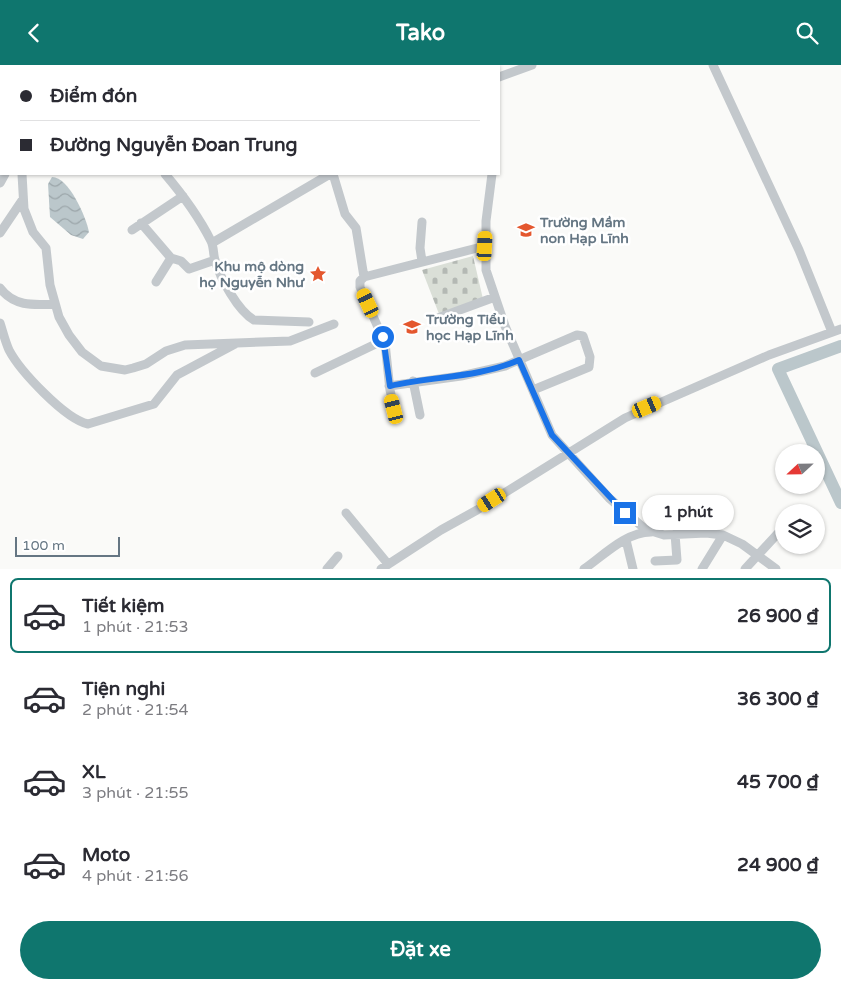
<!DOCTYPE html>
<html lang="vi">
<meta charset="utf-8">
<style>
:root{--surface:#fff;--page:#f7f7f7;--text:#2b2b33;--muted:#7c7c81;--line:#e1e1e2;--accent:#0f766e}
body{margin:0;font-family:"Varela Round",sans-serif;background:var(--page);color:var(--text);height:100vh;display:flex;flex-direction:column;font-size:19px;white-space:nowrap}
*{box-sizing:border-box;margin:0}
p{font-size:16px;color:var(--muted)}
.icon{flex:none;width:28px;height:28px;fill:none;stroke:currentColor;stroke-width:2;stroke-linecap:round;stroke-linejoin:round}
.map{position:relative;height:504px;overflow:hidden}
.sheet{display:flex;flex-direction:column;background:var(--surface);flex:1}
.sheet>*{flex:none}
.hud{position:absolute;left:0px;top:0px;width:500px;height:110px;box-shadow:0 1px 4px #0004;display:grid;align-content:center;height:110px;padding:0 20px;background:var(--surface)}
.needle{width:32px;rotate:248deg}
.buttons{position:absolute;left:775px;top:379px;display:grid;gap:10px}
.buttons a{display:grid;place-items:center;width:50px;height:50px;border-radius:50%;background:var(--surface);box-shadow:0 1px 4px #0004;font-size:25px}
.scale{position:absolute;left:15px;bottom:12px;width:105px;box-sizing:border-box;padding-left:5px;border:2px solid #657683;border-top:0;font-size:14px;line-height:18px;white-space:nowrap;color:#657683;-webkit-text-stroke:4px #fff;paint-order:stroke}
.end{position:absolute;width:22px;height:22px;margin:-11px;border:6px solid #1a73e8;background:#fff;box-shadow:0 0 0 2px #fff}
.from{border-radius:50%}
.bubble{position:absolute;height:35px;border-radius:18px;background:var(--surface);box-shadow:0 1px 4px #0004;font-size:16px;font-weight:700;line-height:35px;text-align:center}
.car{position:absolute;width:15px;height:30px;margin:-15px -8px;border-radius:6px;box-shadow:0 0 4px 1px #0007;background:linear-gradient(#f5c518 24%,#345 0 40%,#f5c518 0 76%,#345 0 86%,#f5c518 0)}
.hud b{display:flex;align-items:center;gap:18px;height:48px;font-size:19px}
.hud b+b{border-top:1px solid var(--line)}
.hud i{width:12px;height:12px;background:var(--text)}
ul{padding:9px 0 0;list-style:none}
li{display:flex;align-items:center;gap:15px;height:75px;margin:0 10px 8px;padding:0 10px;border:2px solid transparent;border-radius:8px}
li div{flex:1}
li b{display:block;font-size:19px}
li em{font-style:normal;font-weight:700}
li.on{border-color:var(--accent)}
li>.icon{width:45px;height:45px;stroke-width:1.5}
.primary-button{display:flex;gap:10px;margin-top:auto;padding:10px 20px}
.primary-button a{flex:1;height:58px;border-radius:30px;background:var(--accent);color:#fff;font-size:20px;font-weight:700;line-height:58px;text-align:center}
header{display:flex;justify-content:space-between;align-items:center;height:65px;padding:0 20px;background:var(--accent);color:#fff;font-size:22px;font-weight:700}
.map>svg:first-child{display:block}
.cemetery{fill:url(#cemetery-stones)}
.water{fill:url(#water-waves)}
.lines{fill:none;stroke-linecap:round;stroke-linejoin:round}
.river{stroke:#bbc7cb;stroke-width:12}
.minor{stroke:#c3c8cc;stroke-width:9}
.route{stroke:#1a73e8;stroke-width:6}
.labels{text-anchor:middle;stroke-width:5;stroke-linejoin:round;paint-order:stroke}
.poi-label{font-size:14px;font-weight:bold;fill:#657683;stroke:#fff;text-anchor:start}
</style>
<header><svg class="icon" aria-label="back" viewBox="0 0 24 24"><path d="M15 5l-7 7 7 7"/></svg>Tako<svg class="icon" aria-label="search" viewBox="0 0 24 24"><circle cx="10" cy="10" r="6"/><path d="M15 15l6 6"/></svg></header>
<div class="map">
<svg width="841" height="504" viewBox="0 0 841 504">
<defs>
<pattern id="cemetery-stones" width="16" height="16" patternUnits="userSpaceOnUse" patternTransform="scale(1.25)"><rect width="16" height="16" fill="#dadfd7"/><path d="M2 7V4a2 2 0 0 1 4 0v3zM10 15v-3a2 2 0 0 1 4 0v3z" fill="#b4b9b4"/></pattern>
<pattern id="water-waves" width="16" height="10" patternUnits="userSpaceOnUse" patternTransform="scale(1.25)"><rect width="16" height="10" fill="#bbc7cb"/><path d="M0 5q4-4 8 0t8 0" fill="none" stroke="#9ca6aa"/></pattern>
</defs>
<rect width="100%" height="100%" fill="#fafaf8"/>
<path class="cemetery" d="M473 191 483 234 439 249 422 205Z"/>
<path class="water" d="M52 112C69 112 86 152 89 167L83 174 71 170 50 152 48 119Z"/>
<g class="lines">
<path class="river" d="M841 281 778 304 841 438"/>
<path class="minor" d="M363 0 366 1
M485 0V1
M713 0 799 185 832 267
M17 1 18 0
M68 1 69 0
M170 1 171 0
M264 1V0
M301 1 302 0
M436 1 439 0
M499 12 532 0
M0 59H1
M22 109 24 144 33 167 46 183 50 220 59 252 69 270 82 287 101 301 125 305 133 303 146 299 166 286 185 280 290 276 334 259
M165 109C182 129 199 152 211 176 214 182 213 189 215 195 220 213 238 246 254 255L309 257
M333 109 345 149 356 163 364 212
M492 109 486 156V205L505 261 552 370 609 433 645 464 664 470 706 468 723 470 742 479 776 504
M0 118 5 109
M422 157 420 183 422 196
M141 158 171 193
M132 165 183 131
M0 168 23 134
M212 178 330 109
M156 217 171 193 181 196 189 204 215 195
M0 223C14 242 34 240 55 239
M438 253 495 232
M0 258C3 267 5 276 9 285 20 306 65 354 88 359L154 339 177 310 235 279
M315 308 384 275
M413 316 420 350
M389 321 461 311 505 301 577 270 583 271 590 292 589 302 533 325
M394 343 390 325 385 278 360 222V216L364 212 485 181
M346 448 388 499
M626 475 633 504
M655 496 677 495 675 469
M327 504 338 491
M381 504 441 465 477 445 625 353 769 290 841 264
M584 504C604 490 626 467 651 467
M702 504 723 470
M745 504 781 465"/>
</g>
<g class="lines">
<path class="route" d="M383 272 390 321C433 311 478 313 519 295L552 370 625 448"/>
</g>
<defs>
<g id="school-bare" transform="scale(1.35)"><path d="M0-5L7-2L0 1L-7-2ZM-4 1L0 2.5L4 1V4Q0 6-4 4Z" fill="#e4572e" stroke="#fff" stroke-width="2.5" paint-order="stroke"/></g>
<g id="sight-bare" transform="scale(1.35)"><path d="M0-6L1.8-2.2L6-1.7L2.9 1.2L3.7 5.4L0 3.3L-3.7 5.4L-2.9 1.2L-6-1.7L-1.8-2.2Z" fill="#e4572e" stroke="#fff" stroke-width="2.5" paint-order="stroke"/></g>
</defs>
<g fill-rule="evenodd">
<use href="#school-bare" x="526" y="165"/>
<use href="#sight-bare" x="318" y="209"/>
<use href="#school-bare" x="412" y="262"/>
</g>
<g class="labels">
<g class="poi-label">
<text x="540" y="162">Trường Mầm<tspan x="540" dy="16">non Hạp Lĩnh</tspan></text>
<text x="304" y="206" text-anchor="end">Khu mộ dòng<tspan x="304" dy="16">họ Nguyễn Như</tspan></text>
<text x="426" y="259">Trường Tiểu<tspan x="426" dy="16">học Hạp Lĩnh</tspan></text>
</g>
</g>
</svg>
<div class="buttons">
<a><svg class="needle" viewBox="-14 -14 28 28"><path d="M0-13l5 13h-10z" fill="#e53935"/><path d="M0 13l5-13h-10z" fill="#7c7c81"/></svg></a>
<a><svg class="icon" aria-label="layers" viewBox="0 0 24 24"><path d="M12 4l9 5-9 5-9-5zM3 14l9 5 9-5"/></svg></a>
</div>
<div class="scale">100 m</div>
<i class="end from" style="left:383px;top:272px"></i>
<i class="end" style="left:625px;top:448px"></i>
<div class="bubble" style="left:642px;top:430px;width:92px">1 phút</div>
<i class="car" style="left:485px;top:181px;rotate:3deg"></i>
<i class="car" style="left:368px;top:238px;rotate:335deg"></i>
<i class="car" style="left:647px;top:342px;rotate:67deg"></i>
<i class="car" style="left:394px;top:344px;rotate:346deg"></i>
<i class="car" style="left:492px;top:435px;rotate:238deg"></i>
<div class="hud">
<b><i class="from"></i>Điểm đón</b>
<b><i></i>Đường Nguyễn Đoan Trung</b>
</div>
</div>
<section class="sheet">
<ul>
<li class="on"><svg class="icon" aria-label="car" viewBox="0 0 24 24"><path d="M5 17H2v-5l4-1 3-4h7l3 4 3 1v5h-3M9 17h6M6 11h13"/><circle cx="7" cy="17" r="2"/><circle cx="17" cy="17" r="2"/></svg><div><b>Tiết kiệm</b><p>1 phút · 21:53</p></div><em>26 900 ₫</em></li>
<li><svg class="icon" aria-label="car" viewBox="0 0 24 24"><path d="M5 17H2v-5l4-1 3-4h7l3 4 3 1v5h-3M9 17h6M6 11h13"/><circle cx="7" cy="17" r="2"/><circle cx="17" cy="17" r="2"/></svg><div><b>Tiện nghi</b><p>2 phút · 21:54</p></div><em>36 300 ₫</em></li>
<li><svg class="icon" aria-label="car" viewBox="0 0 24 24"><path d="M5 17H2v-5l4-1 3-4h7l3 4 3 1v5h-3M9 17h6M6 11h13"/><circle cx="7" cy="17" r="2"/><circle cx="17" cy="17" r="2"/></svg><div><b>XL</b><p>3 phút · 21:55</p></div><em>45 700 ₫</em></li>
<li><svg class="icon" aria-label="car" viewBox="0 0 24 24"><path d="M5 17H2v-5l4-1 3-4h7l3 4 3 1v5h-3M9 17h6M6 11h13"/><circle cx="7" cy="17" r="2"/><circle cx="17" cy="17" r="2"/></svg><div><b>Moto</b><p>4 phút · 21:56</p></div><em>24 900 ₫</em></li>
</ul>
<div class="primary-button"><a>Đặt xe</a></div>
</section>
